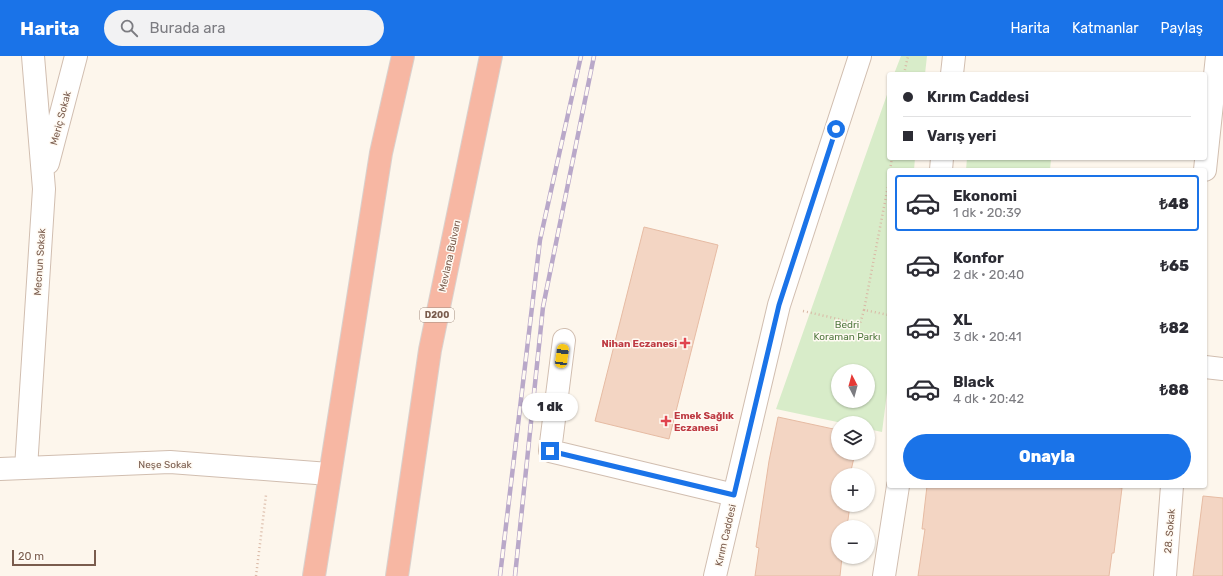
<!DOCTYPE html>
<html lang="tr">
<meta charset="utf-8">
<style>
:root{--surface:#fff;--page:#f2f2f3;--text:#2b2b33;--muted:#7c7c81;--line:#e1e1e2;--accent:#1a73e8}
body{margin:0;font-family:Rubik,sans-serif;background:var(--page);color:var(--text);height:100vh;display:flex;flex-direction:column;font-size:15px;white-space:nowrap}
*{box-sizing:border-box;margin:0}
p{font-size:13px;color:var(--muted)}
.icon{flex:none;width:22px;height:22px;fill:none;stroke:currentColor;stroke-width:2;stroke-linecap:round;stroke-linejoin:round}
.map{position:relative;flex:1;overflow:hidden}
.side{position:absolute;left:887px;top:112px;width:320px;height:320px;display:flex;flex-direction:column;background:var(--surface);border-radius:4px;box-shadow:0 1px 3px #0004}
.side>*{flex:none}
.hud{position:absolute;left:887px;top:16px;width:320px;height:88px;border-radius:4px;box-shadow:0 1px 3px #0004;display:grid;align-content:center;height:88px;padding:0 16px;background:var(--surface)}
.needle{width:26px;rotate:354deg}
.tools{position:absolute;left:831px;top:308px;display:grid;gap:8px}
.tools a{display:grid;place-items:center;width:44px;height:44px;border-radius:50%;background:var(--surface);box-shadow:0 1px 3px #0004;font-size:20px}
.scale{position:absolute;left:12px;bottom:10px;width:84px;box-sizing:border-box;padding-left:4px;border:2px solid #7a5c4d;border-top:0;font-size:11px;line-height:14px;white-space:nowrap;color:#7a5c4d;-webkit-text-stroke:3px #fffaf3;paint-order:stroke}
.end{position:absolute;width:18px;height:18px;margin:-9px;border:5px solid #1a73e8;background:#fff;box-shadow:0 0 0 2px #fff}
.from{border-radius:50%}
.bubble{position:absolute;height:28px;border-radius:14px;background:var(--surface);box-shadow:0 1px 3px #0004;font-size:13px;font-weight:800;line-height:28px;text-align:center}
.car{position:absolute;width:12px;height:24px;margin:-12px -6px;border-radius:5px;box-shadow:0 0 3px 1px #0007;background:linear-gradient(#f5c518 24%,#345 0 40%,#f5c518 0 76%,#345 0 86%,#f5c518 0)}
.hud b{display:flex;align-items:center;gap:14px;height:38px;font-size:15px}
.hud b+b{border-top:1px solid var(--line)}
.hud i{width:10px;height:10px;background:var(--text)}
ul{padding:7px 0 0;list-style:none}
li{display:flex;align-items:center;gap:12px;height:56px;margin:0 8px 6px;padding:0 8px;border:2px solid transparent;border-radius:4px}
li div{flex:1}
li b{display:block;font-size:15px}
li em{font-style:normal;font-weight:800}
li.selected{border-color:var(--accent)}
li>.icon{width:36px;height:36px;stroke-width:1.5}
.action{display:flex;gap:8px;margin-top:auto;padding:8px 16px}
.action a{flex:1;height:46px;border-radius:24px;background:var(--accent);color:#fff;font-size:16px;font-weight:800;line-height:46px;text-align:center}
header{display:flex;align-items:center;gap:24px;box-sizing:border-box;height:56px;padding:0 20px;background:var(--accent);color:#fff}
header strong{font-size:19px}
nav{display:flex;gap:22px;margin-inline-start:auto;font-size:14px}
.search{width:280px;height:36px;background:var(--page);display:flex;align-items:center;gap:10px;box-sizing:border-box;padding:0 14px;border-radius:22px;color:var(--muted);font-size:15px}
.map>svg:first-child{display:block}
.green{fill:#d8ecc9;fill-rule:evenodd}
.building{fill:#f3d5c3;stroke:#e6bba3}
.lines{fill:none;stroke-linecap:round;stroke-linejoin:round}
.minor-casing{stroke:#d1beb0;stroke-width:24}
.highway-casing{stroke:#dad1cd;stroke-width:24}
.path{stroke:#d9b8a5;stroke-width:2.5;stroke-dasharray:1 3;stroke-linecap:butt}
.minor{stroke:#fff;stroke-width:22}
.highway{stroke:#f7b7a3;stroke-width:22}
.rail-casing{stroke:#b9a8c9;stroke-width:4.5}
.rail{stroke:#fffaf3;stroke-width:3;stroke-dasharray:9;stroke-linecap:butt}
.route{stroke:#1a73e8;stroke-width:5}
.health-dot{fill:#e0444e;stroke:#fffaf3;stroke-width:1.5}
.labels{text-anchor:middle;stroke-width:3;stroke-linejoin:round;paint-order:stroke}
.shield{fill:#fffaf3;stroke:#a28b7f;stroke-width:1}
.shield-label{font-size:9px;font-weight:bold;fill:#7a5c4d}
.street-label{font-size:10px;fill:#7a5c4d;stroke:#fffaf3}
.park-label{font-size:10px;fill:#537a41;stroke:#fffaf3}
.health-label{font-size:10px;font-weight:bold;fill:#be3a42;stroke:#fffaf3;text-anchor:end}
</style>
<header>
<strong>Harita</strong>
<div class="search"><svg class="icon" aria-label="search" viewBox="0 0 24 24"><circle cx="10" cy="10" r="6"/><path d="M15 15l6 6"/></svg>Burada ara</div>
<nav><a>Harita</a><a>Katmanlar</a><a>Paylaş</a></nav>
</header>
<div class="map">
<svg width="1223" height="520" viewBox="0 0 1223 520">
<rect width="100%" height="100%" fill="#fdf6ec"/>
<path class="green" d="M901 0H927L925 18H894Z
M889 33V102H915L914 114H889V321L882 376 868 373V367H842L776 353ZM838 315H868V345H838Z
M967 102H1045L1051 103 1050 114H966Z"/>
<path class="building" d="M644 171 718 189 669 383 595 365Z
M778 361 838 374V397H855L850 419H838V449H850L847 471H838V501H842L840 520H755L759 492 756 491 769 405Z
M927 430H1107L1122 432 1114 497H1112L1109 520H918L925 473H922Z
M1203 440 1223 442V520H1193Z"/>
<g class="lines">
<g class="minor-casing">
<path id="minor" d="M952 18 954 0
M48 107 76 0
M941 114 942 102
M1205 114 1217 0
M564 284 550 395 734 439
M1205 311 1223 313
M26 412 44 133 33 0
M0 413 170 406 329 418
M715 520 779 249 860 0
M884 520 898 430
M1165 520 1172 430"/>
</g>
<g class="highway-casing">
<path id="highway" d="M314 520 381 97 403 0
M397 520 430 294 491 0"/>
</g>
<path class="path" d="M904 18 908 0
M890 114 892 102
M864 254 889 125
M803 255 860 268 864 254 889 259
M256 520 266 439"/>
<use href="#minor" class="minor"/>
<use href="#highway" class="highway"/>
<g class="rail-casing">
<path id="rail" d="M500 520 540 184 581 0
M515 520 543 251 594 0"/>
</g>
<use href="#rail" class="rail"/>
</g>
<g class="lines">
<path class="route" d="M550 395 734 439 779 249 836 73"/>
</g>
<g class="health-dot">
<path d="M683 281h4v4h4v4h-4v4h-4v-4h-4v-4h4z"/>
<path d="M664 359h4v4h4v4h-4v4h-4v-4h-4v-4h4z"/>
</g>
<g class="labels">
<rect class="shield" x="420" y="252" width="34" height="14" rx="3"/>
<g class="shield-label">
<text x="437" y="262">D200</text>
</g>
<g class="street-label">
<text transform="translate(60 62) rotate(-75)" y="4">Meriç Sokak</text>
<text transform="translate(449 200) rotate(-78)" y="4">Mevlana Bulvarı</text>
<text transform="translate(39 206) rotate(-86)" y="4">Mecnun Sokak</text>
<text x="165" y="412">Neşe Sokak</text>
<text transform="translate(1169 475) rotate(-85)" y="4">28. Sokak</text>
<text transform="translate(725 479) rotate(-77)" y="4">Kırım Caddesi</text>
</g>
<g class="park-label">
<text x="847" y="272">Bedri<tspan x="847" dy="12">Koraman Parkı</tspan></text>
</g>
<g class="health-label">
<text x="677" y="291">Nihan Eczanesi</text>
<text x="674" y="363" text-anchor="start">Emek Sağlık<tspan x="674" dy="12">Eczanesi</tspan></text>
</g>
</g>
</svg>
<div class="tools">
<a><svg class="needle" viewBox="-14 -14 28 28"><path d="M0-13l5 13h-10z" fill="#e53935"/><path d="M0 13l5-13h-10z" fill="#7c7c81"/></svg></a>
<a><svg class="icon" aria-label="layers" viewBox="0 0 24 24"><path d="M12 4l9 5-9 5-9-5zM3 14l9 5 9-5"/></svg></a>
<a>+</a>
<a>−</a>
</div>
<div class="scale">20 m</div>
<i class="end from" style="left:836px;top:73px"></i>
<i class="end" style="left:550px;top:395px"></i>
<div class="bubble" style="left:522px;top:337px;width:56px">1 dk</div>
<i class="car" style="left:562px;top:300px;rotate:8deg"></i>
<div class="hud">
<b><i class="from"></i>Kırım Caddesi</b>
<b><i></i>Varış yeri</b>
</div>
<section class="side">
<ul>
<li class="selected"><svg class="icon" aria-label="car" viewBox="0 0 24 24"><path d="M5 17H2v-5l4-1 3-4h7l3 4 3 1v5h-3M9 17h6M6 11h13"/><circle cx="7" cy="17" r="2"/><circle cx="17" cy="17" r="2"/></svg><div><b>Ekonomi</b><p>1 dk · 20:39</p></div><em>₺48</em></li>
<li><svg class="icon" aria-label="car" viewBox="0 0 24 24"><path d="M5 17H2v-5l4-1 3-4h7l3 4 3 1v5h-3M9 17h6M6 11h13"/><circle cx="7" cy="17" r="2"/><circle cx="17" cy="17" r="2"/></svg><div><b>Konfor</b><p>2 dk · 20:40</p></div><em>₺65</em></li>
<li><svg class="icon" aria-label="car" viewBox="0 0 24 24"><path d="M5 17H2v-5l4-1 3-4h7l3 4 3 1v5h-3M9 17h6M6 11h13"/><circle cx="7" cy="17" r="2"/><circle cx="17" cy="17" r="2"/></svg><div><b>XL</b><p>3 dk · 20:41</p></div><em>₺82</em></li>
<li><svg class="icon" aria-label="car" viewBox="0 0 24 24"><path d="M5 17H2v-5l4-1 3-4h7l3 4 3 1v5h-3M9 17h6M6 11h13"/><circle cx="7" cy="17" r="2"/><circle cx="17" cy="17" r="2"/></svg><div><b>Black</b><p>4 dk · 20:42</p></div><em>₺88</em></li>
</ul>
<div class="action"><a>Onayla</a></div>
</section>
</div>
